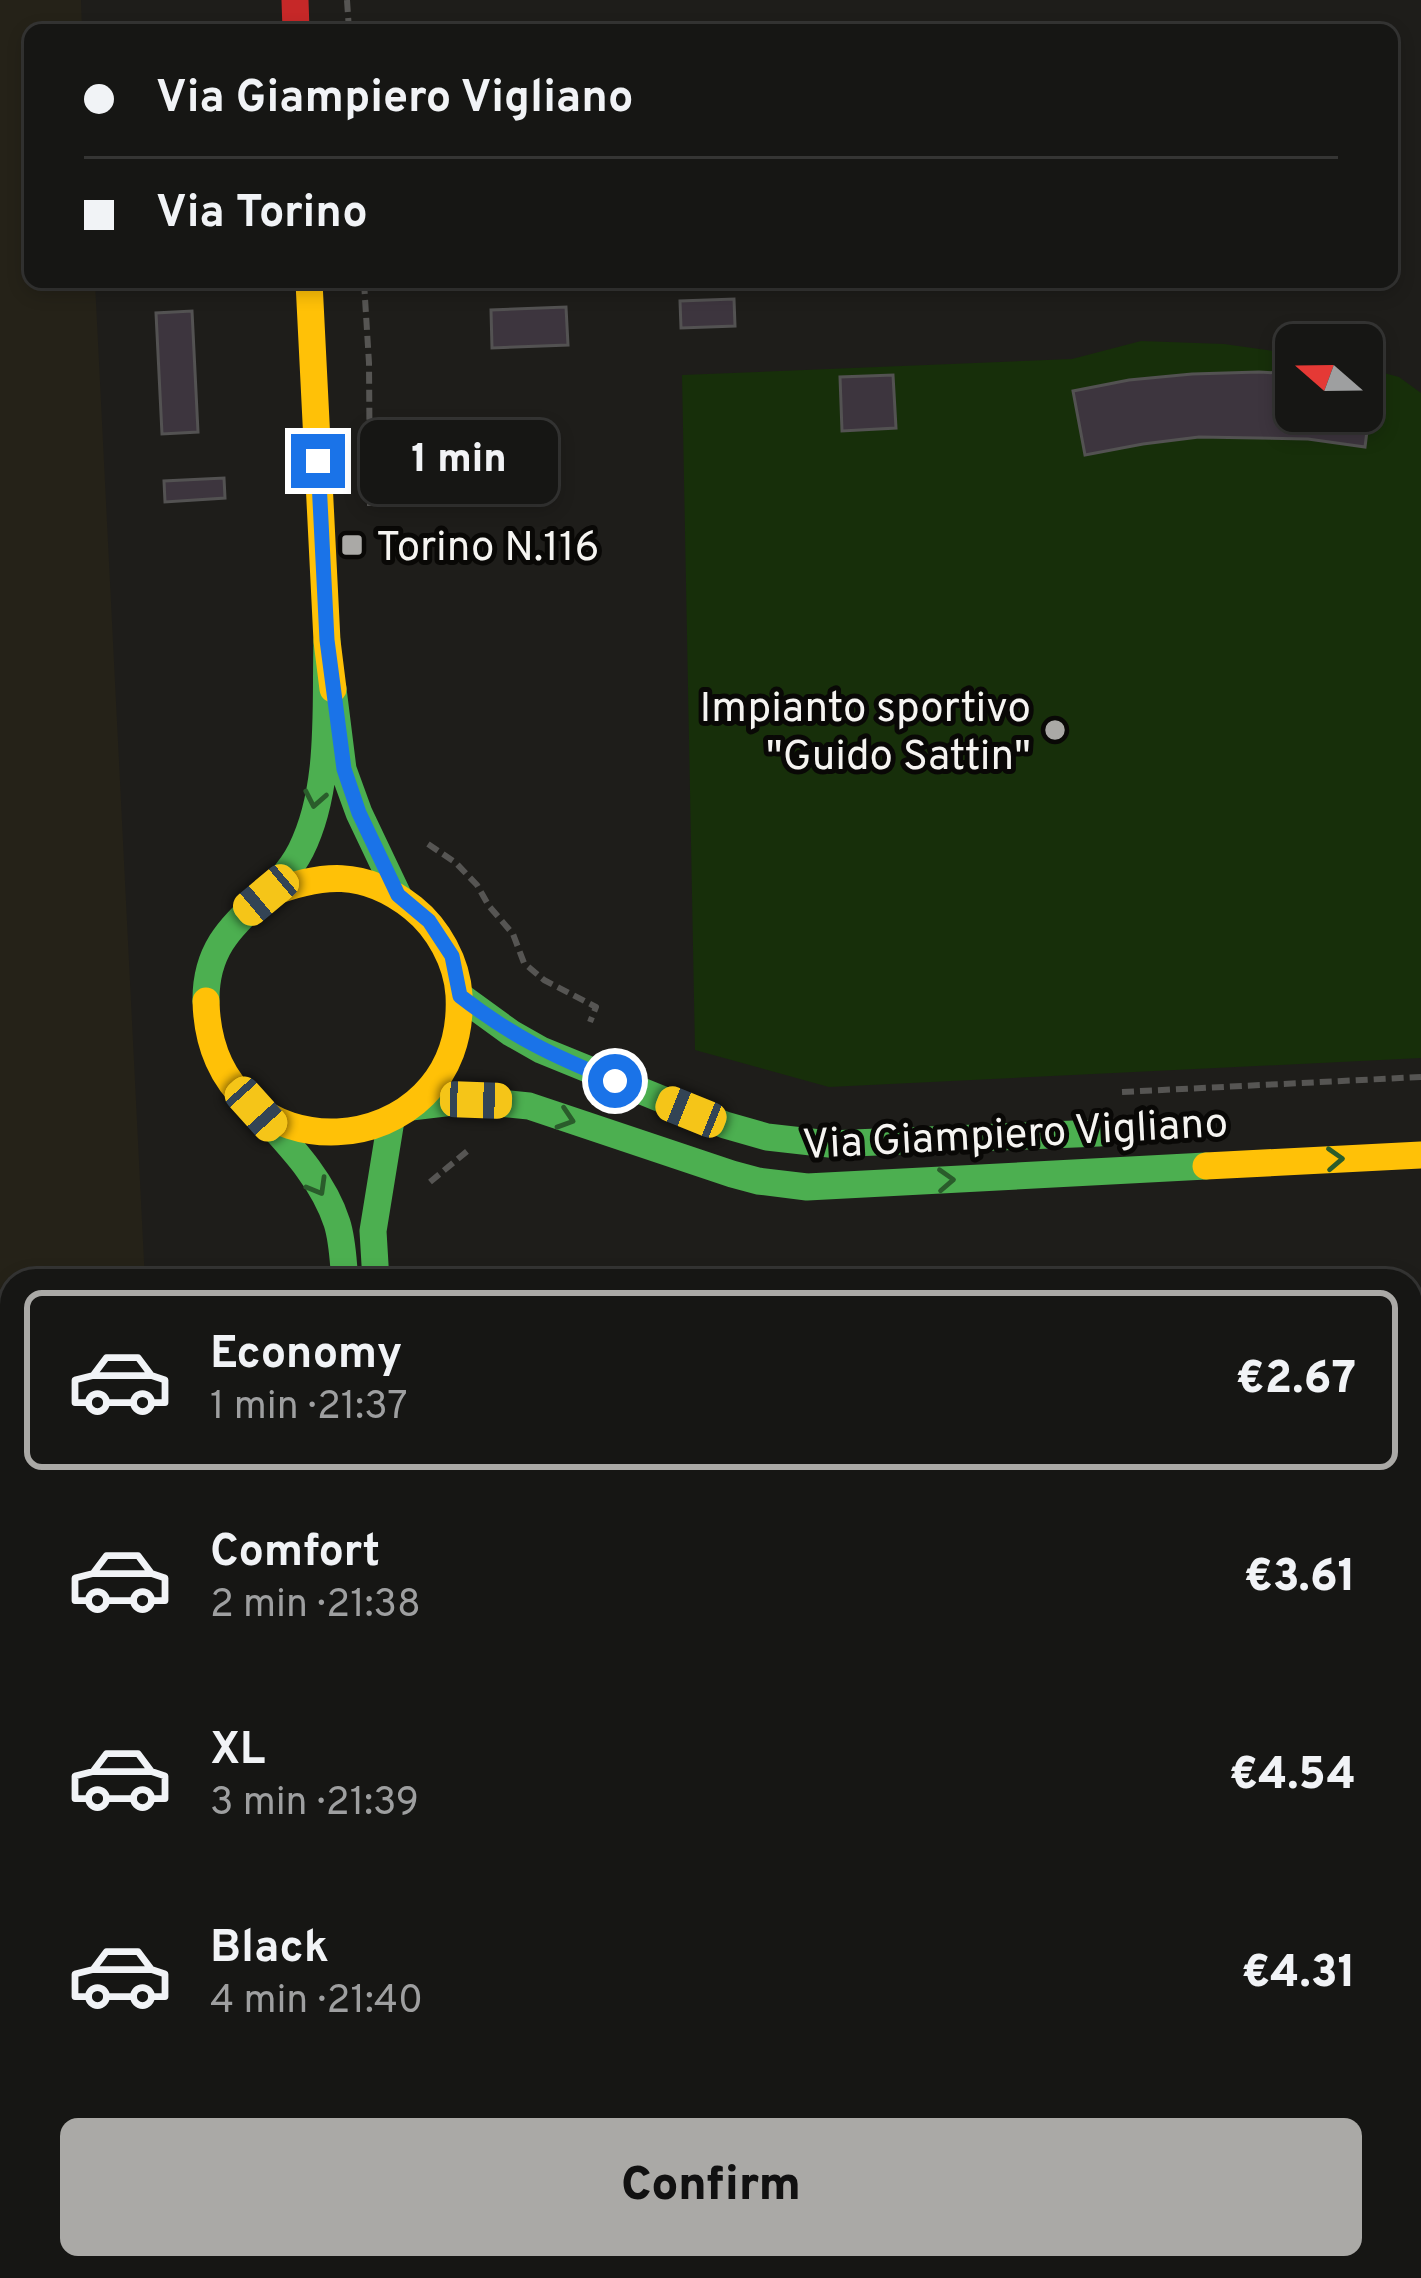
<!DOCTYPE html>
<meta charset="utf-8">
<style>
:root{--surface:#161614;--page:#1f1f1d;--text:#f1f3f6;--muted:#9e9fa0;--line:#353534;--accent:#aaa9a6}
body{margin:0;font-family:Overpass,sans-serif;background:var(--page);color:var(--text);height:100vh;display:flex;flex-direction:column;font-size:45px;white-space:nowrap}
*{box-sizing:border-box;margin:0}
p{font-size:39px;color:var(--muted)}
.icon{flex:none;width:66px;height:66px;fill:none;stroke:currentColor;stroke-width:2;stroke-linecap:round;stroke-linejoin:round}
.map{position:relative;flex:1;overflow:hidden}
.details{position:absolute;left:0px;top:1269px;width:1422px;height:1011px;display:flex;flex-direction:column;background:var(--surface);border-radius:36px 36px 0 0;box-shadow:0 6px 18px #0003,0 0 0 3px var(--line)}
.details>*{flex:none}
.banner{position:absolute;left:24px;top:24px;width:1374px;height:264px;border-radius:18px;box-shadow:0 6px 18px #0003,0 0 0 3px var(--line);display:grid;align-content:center;height:264px;padding:0 60px;background:var(--surface)}
.needle{width:78px;rotate:290deg}
.fabs{position:absolute;left:1275px;top:324px;display:grid;gap:24px}
.fabs a{display:grid;place-items:center;width:108px;height:108px;border-radius:18px;background:var(--surface);box-shadow:0 6px 18px #0003,0 0 0 3px var(--line);font-size:60px}
.end{position:absolute;width:54px;height:54px;margin:-27px;border:15px solid #1a73e8;background:#fff;box-shadow:0 0 0 6px #fff}
.from{border-radius:50%}
.bubble{position:absolute;height:84px;border-radius:18px;background:var(--surface);box-shadow:0 6px 18px #0003,0 0 0 3px var(--line);font-size:39px;font-weight:800;line-height:84px;text-align:center}
.car{position:absolute;width:36px;height:72px;margin:-36px -18px;border-radius:15px;box-shadow:0 0 9px 3px #0007;background:linear-gradient(#f5c518 24%,#345 0 40%,#f5c518 0 76%,#345 0 86%,#f5c518 0)}
.banner b{display:flex;align-items:center;gap:42px;height:114px;font-size:45px}
.banner b+b{border-top:3px solid var(--line)}
.banner i{width:30px;height:30px;background:var(--text)}
ul{padding:21px 0 0;list-style:none}
li{display:flex;align-items:center;gap:36px;height:180px;margin:0 24px 18px;padding:0 36px;border:6px solid transparent;border-radius:18px}
li div{flex:1}
li b{display:block;font-size:45px}
li em{font-style:normal;font-weight:800}
li.active{border-color:var(--accent)}
li>.icon{width:108px;height:108px;stroke-width:1.5}
.primary-button{display:flex;gap:24px;margin-top:auto;padding:24px 60px}
.primary-button a{flex:1;height:138px;border-radius:18px;background:var(--accent);color:#111;font-size:48px;font-weight:800;line-height:138px;text-align:center}
.map>svg:first-child{display:block}
.built{fill:#252218}
.green{fill:#172f0a}
.building{fill:#3d353e;stroke:#535252;stroke-width:3}
.lines{fill:none;stroke-linecap:round;stroke-linejoin:round}
.path{stroke:#565553;stroke-width:6;stroke-dasharray:12 6;stroke-linecap:butt}
.lane{stroke:#504f4d;stroke-width:21}
.fast{stroke:#4caf50;stroke-width:27}
.slow{stroke:#ffc107;stroke-width:27}
.jam{stroke:#c62828;stroke-width:27}
.oneway{stroke:#2a5c2b}
.route{stroke:#1a73e8;stroke-width:15}
.poi-dot{fill:#aaa9a6;stroke:#090806;stroke-width:4.5}
.labels{text-anchor:middle;stroke-width:10;stroke-linejoin:round;paint-order:stroke}
.poi-label{font-size:42px;fill:#f5f4f1;stroke:#090806;text-anchor:start}
.street-label{font-size:42px;fill:#f5f4f1;stroke:#090806}
</style>
<div class="map">
<svg width="1421" height="2278" viewBox="0 0 1421 2278">
<rect width="100%" height="100%" fill="#1e1d1a"/>
<path class="built" d="M0 0H81L82 30H30V282H95L145 1281H12V2268H213V2278H0Z"/>
<path class="green" d="M1141 341 1224 344 1296 354V411H1362V367L1399 377 1421 393V1058L829 1087 695 1050 682 375 1072 359Z"/>
<path class="building" d="M734 299 735 326 681 328 680 301Z
M566 307 568 345 492 348 491 310Z
M192 311 198 432 162 434 156 313Z
M1259 372 1296 374V411H1362V381L1373 383 1365 447 1308 439 1199 437 1143 444 1085 455 1073 391 1129 380 1192 374Z
M893 375 896 428 842 431 840 377Z
M224 478 225 498 165 502 164 481Z
M0 1908 9 2085 0 2086Z"/>
<g class="lines">
<path class="path" d="M347 0 349 30
M364 282 369 363 370 506
M428 844 456 863 477 885 489 906 513 934 524 963 544 980 596 1007 590 1022
M1122 1092 1421 1077
M430 1182 471 1148"/>
<path class="lane" d="M0 2212 12 2211"/>
<path class="fast" d="M333 689 343 769 359 813 398 895
M460 996 511 1033 541 1050 725 1125 767 1137 829 1144 1099 1133
M206 1001C205 920 271 909 301 850 332 788 325 708 327 641
M411 1107 470 1100 529 1106 732 1174 758 1181 807 1187 1206 1166
M259 1112C289 1145 323 1179 337 1223 343 1242 343 1262 345 1281
M376 1281 373 1231 391 1120
M369 2268 370 2278
M428 2268 429 2278"/>
<path class="slow" d="M309 282 327 641 333 689
M206 1001C210 1185 468 1168 459 995 457 962 438 928 413 908 364 869 321 873 266 895
M1206 1166 1421 1155"/>
<path class="jam" d="M295 0 296 30"/>
</g>
<defs><path id="oneway-chevron" d="M-2-3.5L2.5 0L-2 3.5" fill="none" stroke-width="1.6" stroke-linecap="round" stroke-linejoin="round" transform="scale(3)"/></defs>
<g class="oneway">
<use href="#oneway-chevron" transform="translate(315 799) rotate(101)"/>
<use href="#oneway-chevron" transform="translate(566 1119) rotate(18)"/>
<use href="#oneway-chevron" transform="translate(1335 1159) rotate(-3)"/>
<use href="#oneway-chevron" transform="translate(946 1180) rotate(-3)"/>
<use href="#oneway-chevron" transform="translate(318 1187) rotate(60)"/>
</g>
<g class="lines">
<path class="route" d="M318 461 327 640 344 769 359 813 398 895 429 921 452 956 460 996C513 1037 553 1056 615 1081"/>
</g>
<g class="poi-dot">
<rect x="340" y="533" width="24" height="24" rx="6"/>
<circle cx="1055" cy="730" r="12"/>
</g>
<g class="labels">
<g class="poi-label">
<text x="376" y="560">Torino N.116</text>
<text x="1031" y="721" text-anchor="end">Impianto sportivo<tspan x="1031" dy="48">"Guido Sattin"</tspan></text>
</g>
<g class="street-label">
<text transform="translate(1015 1132) rotate(-3)" y="15">Via Giampiero Vigliano</text>
</g>
</g>
</svg>
<div class="fabs">
<a><svg class="needle" viewBox="-14 -14 28 28"><path d="M0-13l5 13h-10z" fill="#e53935"/><path d="M0 13l5-13h-10z" fill="#9e9fa0"/></svg></a>
</div>
<i class="end from" style="left:615px;top:1081px"></i>
<i class="end" style="left:318px;top:461px"></i>
<div class="bubble" style="left:360px;top:420px;width:198px">1 min</div>
<i class="car" style="left:266px;top:895px;rotate:230deg"></i>
<i class="car" style="left:476px;top:1100px;rotate:92deg"></i>
<i class="car" style="left:256px;top:1109px;rotate:138deg"></i>
<i class="car" style="left:691px;top:1112px;rotate:292deg"></i>
<div class="banner">
<b><i class="from"></i>Via Giampiero Vigliano</b>
<b><i></i>Via Torino</b>
</div>
<section class="details">
<ul>
<li class="active"><svg class="icon" aria-label="car" viewBox="0 0 24 24"><path d="M5 17H2v-5l4-1 3-4h7l3 4 3 1v5h-3M9 17h6M6 11h13"/><circle cx="7" cy="17" r="2"/><circle cx="17" cy="17" r="2"/></svg><div><b>Economy</b><p>1 min · 21:37</p></div><em>€2.67</em></li>
<li><svg class="icon" aria-label="car" viewBox="0 0 24 24"><path d="M5 17H2v-5l4-1 3-4h7l3 4 3 1v5h-3M9 17h6M6 11h13"/><circle cx="7" cy="17" r="2"/><circle cx="17" cy="17" r="2"/></svg><div><b>Comfort</b><p>2 min · 21:38</p></div><em>€3.61</em></li>
<li><svg class="icon" aria-label="car" viewBox="0 0 24 24"><path d="M5 17H2v-5l4-1 3-4h7l3 4 3 1v5h-3M9 17h6M6 11h13"/><circle cx="7" cy="17" r="2"/><circle cx="17" cy="17" r="2"/></svg><div><b>XL</b><p>3 min · 21:39</p></div><em>€4.54</em></li>
<li><svg class="icon" aria-label="car" viewBox="0 0 24 24"><path d="M5 17H2v-5l4-1 3-4h7l3 4 3 1v5h-3M9 17h6M6 11h13"/><circle cx="7" cy="17" r="2"/><circle cx="17" cy="17" r="2"/></svg><div><b>Black</b><p>4 min · 21:40</p></div><em>€4.31</em></li>
</ul>
<div class="primary-button"><a>Confirm</a></div>
</section>
</div>
